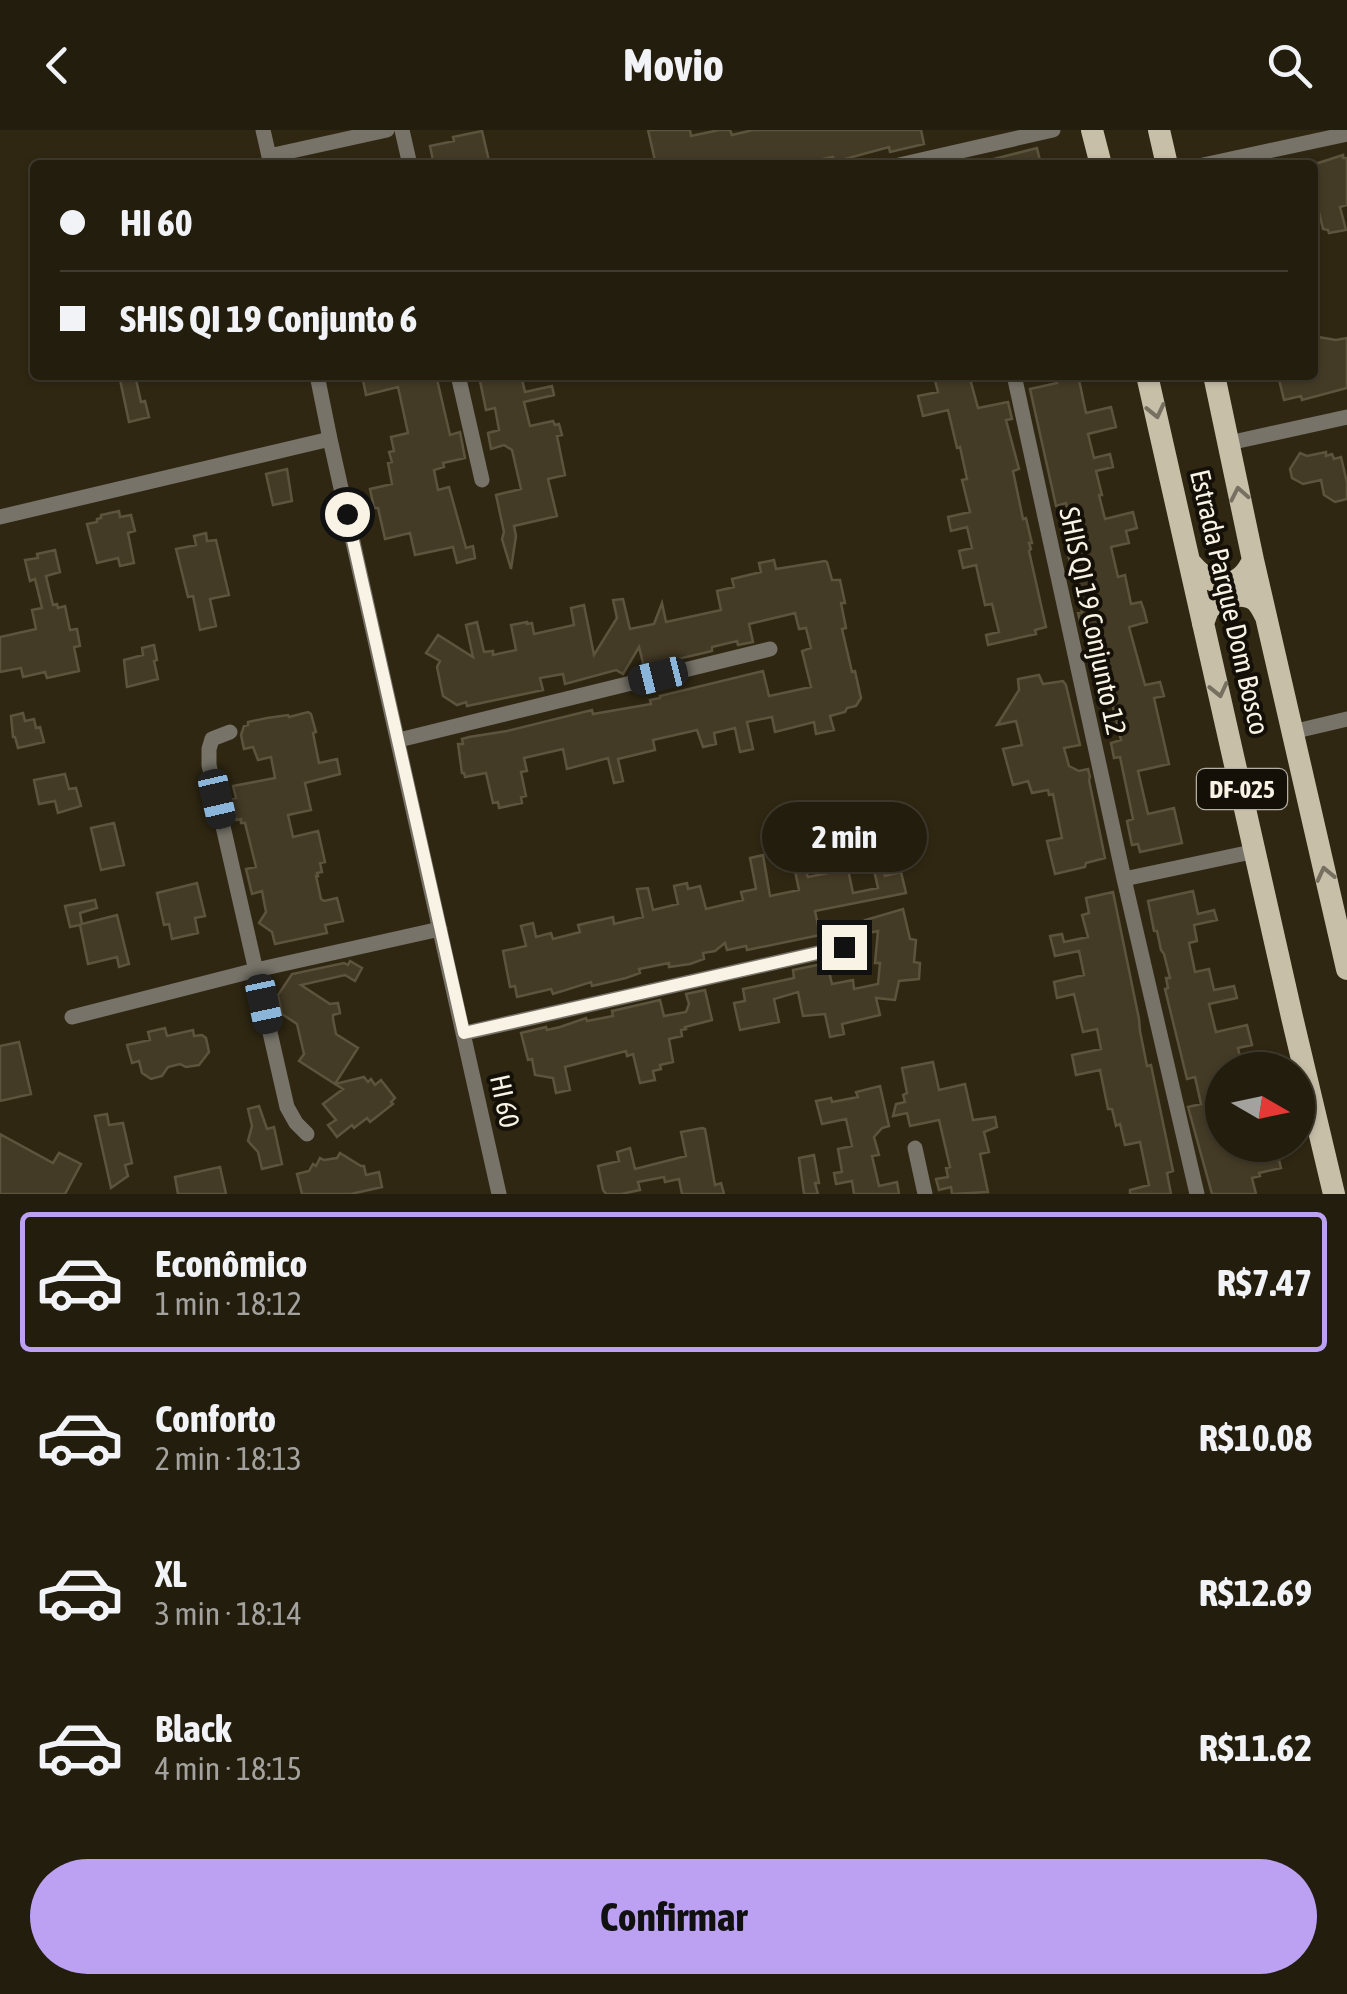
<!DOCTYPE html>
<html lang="pt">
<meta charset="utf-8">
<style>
:root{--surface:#231d0e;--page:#2b2617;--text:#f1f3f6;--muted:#a3a29e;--line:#403b2e;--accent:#bca0f2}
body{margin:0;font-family:"Asap Condensed",sans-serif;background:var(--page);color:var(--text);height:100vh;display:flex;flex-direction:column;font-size:38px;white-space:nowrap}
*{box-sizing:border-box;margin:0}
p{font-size:32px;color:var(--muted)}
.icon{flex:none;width:55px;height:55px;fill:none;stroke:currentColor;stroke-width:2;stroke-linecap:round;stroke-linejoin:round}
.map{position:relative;height:1064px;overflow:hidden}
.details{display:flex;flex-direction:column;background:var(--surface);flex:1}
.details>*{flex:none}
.top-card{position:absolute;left:30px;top:30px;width:1288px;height:220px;border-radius:10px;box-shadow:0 2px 8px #0004,0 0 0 2px var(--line);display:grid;align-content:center;height:220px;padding:0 30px;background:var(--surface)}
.needle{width:65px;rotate:99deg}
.buttons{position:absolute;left:1205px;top:922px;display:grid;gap:20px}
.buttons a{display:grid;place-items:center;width:110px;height:110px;border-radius:50%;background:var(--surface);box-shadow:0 2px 8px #0004,0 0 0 2px var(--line);font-size:50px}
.end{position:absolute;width:45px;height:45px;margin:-22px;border:12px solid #f9f3e6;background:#111;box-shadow:0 0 0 5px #111}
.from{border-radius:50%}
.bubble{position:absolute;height:70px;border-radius:35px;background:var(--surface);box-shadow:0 2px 8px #0004,0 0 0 2px var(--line);font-size:32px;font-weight:700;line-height:70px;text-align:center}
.car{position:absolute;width:30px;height:60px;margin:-30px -15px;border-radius:12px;box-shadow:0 0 8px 2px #0007;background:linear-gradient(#222 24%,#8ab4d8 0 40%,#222 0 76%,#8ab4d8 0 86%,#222 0)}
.top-card b{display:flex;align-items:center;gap:35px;height:95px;font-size:38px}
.top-card b+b{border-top:2px solid var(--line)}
.top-card i{width:25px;height:25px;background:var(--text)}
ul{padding:18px 0 0;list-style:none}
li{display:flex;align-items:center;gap:30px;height:140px;margin:0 20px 15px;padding:0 10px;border:5px solid transparent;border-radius:10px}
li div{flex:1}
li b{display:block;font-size:38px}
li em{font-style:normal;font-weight:700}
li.active{border-color:var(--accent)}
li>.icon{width:90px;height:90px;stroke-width:1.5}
.cta{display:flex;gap:20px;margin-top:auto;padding:20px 30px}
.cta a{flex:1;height:115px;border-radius:60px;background:var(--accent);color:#111;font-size:40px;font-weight:700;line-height:115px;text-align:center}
header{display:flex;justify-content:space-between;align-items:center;height:130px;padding:0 30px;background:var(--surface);font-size:45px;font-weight:700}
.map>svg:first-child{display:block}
.building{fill:#443b26;stroke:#5d543d;stroke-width:2.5}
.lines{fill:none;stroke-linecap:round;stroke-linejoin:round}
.minor{stroke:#777369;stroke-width:15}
.primary{stroke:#c8bfa9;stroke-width:22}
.oneway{stroke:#777061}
.route{stroke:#f9f3e6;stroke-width:12}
.labels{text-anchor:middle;stroke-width:8;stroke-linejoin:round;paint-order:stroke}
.shield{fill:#141008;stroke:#b4afa3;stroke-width:2.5}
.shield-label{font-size:25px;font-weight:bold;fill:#f9f3e6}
.street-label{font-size:28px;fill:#f9f3e6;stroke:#141008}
</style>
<header><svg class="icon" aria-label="back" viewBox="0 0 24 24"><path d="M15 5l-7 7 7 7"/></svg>Movio<svg class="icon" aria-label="search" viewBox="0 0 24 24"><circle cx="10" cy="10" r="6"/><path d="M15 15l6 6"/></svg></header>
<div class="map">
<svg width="1347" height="1064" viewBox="0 0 1347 1064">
<rect width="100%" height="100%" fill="#2f2712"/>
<path class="building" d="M648 0H690L691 6 719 0H730L732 5 753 0H921L924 14 890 22 889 17 834 32 833 27 807 32 808 35H693L692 31 673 35H656Z
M482 1 490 35H434L430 16 454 11 453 7Z
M1037 18 1041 35H987L986 31Z
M1343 25V28H1347V75L1340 77 1346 100 1329 103 1328 100 1323 99 1318 78 1312 79V35Z
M1312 206 1336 210 1347 208V258L1302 270 1301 266 1284 270 1278 245H1312Z
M119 245H135L141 272 145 271 149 287 129 292Z
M362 245H436L450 305 460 302 465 328 443 333 444 337 434 340 438 360 449 357 466 418 473 416 475 428 457 433 453 417 415 425 410 403 385 409 378 378H374L370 359 392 354 388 333 392 332 389 322 394 321 391 307 408 303 398 257 366 265Z
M485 245H521L525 262 552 256 554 265 524 272 530 296 553 291 555 295 559 294 562 305 557 306 565 345 548 349 557 386 514 396 516 406 511 439 502 409 504 402 496 365 521 359 512 320 504 315 491 319 488 303 499 300 495 278 486 280 479 246Z
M942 245H959L960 247 969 245 978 278 1008 272 1012 289 1006 290 1019 339 1013 341 1023 389 1026 388 1030 405 1032 413H1029L1031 419 1029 421 1046 497 1035 500 1036 504 988 515 986 505 999 502 992 474 985 475 976 435 963 438 959 421 972 418 967 397 951 401 948 387 970 382 962 350 967 349 960 317 957 318 948 280 923 286 918 266 938 262 934 247Z
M1056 245H1078L1086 283 1111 277 1116 297 1088 304 1094 328 1110 324 1113 337 1096 341 1102 365H1099L1105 389 1133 382 1137 398 1126 401 1129 413 1111 417 1118 447 1125 445 1131 474 1141 472 1144 480 1147 492 1129 497 1145 555 1160 552 1164 566 1154 568 1169 634 1138 641 1148 684 1174 678 1182 713 1140 722 1138 714 1132 715 1127 691 1133 689 1120 627 1114 628 1111 613 1121 610 1107 553 1097 555 1085 495H1081L1078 483 1082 482 1061 396 1071 394 1066 373 1056 376 1030 259 1057 253Z
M1326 322V326L1332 324 1334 329 1341 327 1347 353V369L1335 372 1324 365 1321 350 1303 354 1292 348 1290 339 1300 323 1307 326Z
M287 339 292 371 273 375 266 344Z
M119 381 120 387 131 385 135 401 128 403 134 433 120 436 118 428 97 433 87 394 97 392V389L101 388V385Z
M206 403 207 411 216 410 229 465 210 469 216 496 200 500 193 466 188 467 176 419 196 415 194 406Z
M55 420 60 442 46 446 53 475 57 474 58 478 65 476 70 500 77 499 80 516 74 517 79 541 47 548 45 542 23 547 21 538 0 542V507L36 499 32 480 42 478 35 449 30 451 25 430 38 428 37 424Z
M774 430 776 439 825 431 827 432 832 450H840L845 473H841L846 498 842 499 852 542 855 541 861 568 856 576 847 578 845 582 830 586 834 600 816 604 814 592 775 602 772 587 747 592 753 619 740 622 735 598 714 603 716 614 703 617 697 600 653 610 655 620 618 629 623 651 614 653 608 628 567 639 563 619 524 628 527 641 521 642 526 666 521 667 522 673 499 678 498 672 493 673 486 643 465 647 464 643H462L458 614H463L462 609 469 607 507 601 592 580 593 584 651 574 650 570 660 568V566L763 541 769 566 811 557 802 521 811 518 806 498 799 499 795 483 749 494 753 512 738 515 737 511 712 517V521L644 537 639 517 623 544 616 540 565 554 563 544 540 548 543 560 467 576 466 572 457 575 443 566 437 537 440 531 426 523 438 505 473 527 466 495 477 492 484 522 493 521V525L516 520 511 495 527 492V494L532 493 534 504 574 495 571 478 584 475 594 525 617 488 613 470 623 469 630 499 654 494 662 473 666 492 721 480 717 461 734 457 732 449 761 442 759 433Z
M154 515 157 530 154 531 158 549 127 557 124 530 143 525 142 518Z
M1039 545 1043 554 1063 551 1066 555 1080 615 1064 618 1069 636 1079 641 1088 639 1090 647 1089 650 1105 728 1086 733 1085 737 1055 744 1047 711 1062 708 1053 664 1049 665 1048 660 1032 663 1028 651 1013 655 1003 619 1022 615 1016 591 997 595 1019 560 1018 549Z
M308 582 311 584 316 602 313 603 319 633 337 629 340 644 305 653 311 680 288 685 293 707 318 701 325 732 320 733 322 742 317 743 318 746H316L321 769 324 771 337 768 343 791 325 795 327 803 275 814 272 802 259 793 266 782 262 761 252 764 246 739 256 737 245 693H241V689L236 690 231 669 236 668 233 656 275 648 271 627 258 630 253 617 244 619 241 605 244 596 248 595V592L267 588 288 585 289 587Z
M23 583 25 591 34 589 36 598 40 597 44 612 18 618 15 607H13L11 586Z
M65 644 69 659 76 658 81 676 58 683 55 671 39 674 34 650Z
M114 693 124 735 101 740 91 698Z
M842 711 853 763 878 758 871 727 881 725 885 746 901 742 906 763 815 781 820 805 747 820 746 816 727 820 725 813 715 821 703 823 704 829 690 834 669 837V833L639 839 640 843 626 848 592 856 591 852 553 864 551 859 517 867 515 856 510 857 503 821 526 816 521 796 533 793 536 807 551 803 553 809 580 802 578 795 613 787 614 794 643 787 637 759 648 758 653 780 678 774 674 756 687 753 688 759 700 756 706 779 743 770 741 762 756 759 750 728 763 725 770 766 799 760 795 741 805 739 808 747 838 741 832 713Z
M197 753 205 786 195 788 198 803 172 809 169 794 164 795 157 763Z
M1193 761 1198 784 1214 780 1217 790 1194 795 1197 811 1189 813 1195 842 1209 839 1214 860 1234 856 1237 868 1209 874 1216 902 1247 895 1252 915 1238 918 1243 940H1222V1015H1264L1266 1024 1277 1022 1281 1038 1259 1043 1260 1046 1252 1048 1256 1064H1212L1188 977 1201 974 1195 947 1187 949 1165 859 1168 858 1166 848H1170L1164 824 1161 820 1157 801H1154L1148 771Z
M1113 762 1139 889 1140 901 1147 936 1151 935 1173 1041 1167 1043 1171 1064H1130V1060L1149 1055 1140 1012 1125 1015 1120 994 1116 996 1112 979H1108L1100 940 1076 945 1072 925 1101 919 1097 899 1083 902 1074 864 1057 868 1054 852 1084 845 1079 821 1055 826 1050 806 1062 804 1064 812 1088 807 1082 785 1089 783 1086 768Z
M95 770 97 778 80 783 82 794 117 785 129 834 119 837 117 827 88 834 80 795 70 797 65 776Z
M903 779 910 809 916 810 914 832 920 833 919 849 899 851 895 870 876 868 880 885 842 894 844 904 830 907 825 884 803 886 798 862 774 869 779 892 740 900 734 873 745 871 743 859 794 848 793 840 827 833 832 854 853 850 854 859 878 854 880 833H875L878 801 868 803 865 790Z
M350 831 362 838 355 851 345 845 301 855 330 874 338 873 340 883 333 885V889L336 904 358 918 335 954 299 931 304 924 297 894 282 884 278 865 292 844 344 833 348 835Z
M705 860 712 890 685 897 686 899 681 900 682 906 669 909 673 932 660 935 661 939 653 941 655 950 640 953 633 924 627 926 626 921 565 937 570 960 556 963 553 948 535 945 532 929 528 930 521 903 546 897 547 900 560 897 586 888 587 891 613 886 612 881 660 870 664 886 686 882 689 874 686 864Z
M165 898 167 906 193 900 194 906 202 905 206 908 209 922 199 935 186 937 180 934 168 937 162 946 151 949 142 943 139 931 132 933 127 915 150 910 148 902Z
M19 912 31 964 0 971V916Z
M933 932 939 960 965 954 973 990 995 987 997 997 984 1002 989 1022 980 1024 988 1062 952 1064 951 1057 939 1060 936 1049 948 1047 946 1038 950 1037 939 990 910 996 907 983 893 986 896 974 905 972 903 965 907 963 902 938Z
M364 947 368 952 371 949 375 955 381 950 395 968 391 972 393 974 370 992 367 988 354 998 352 995 337 1007 328 995 336 990 323 974 343 959 335 954Z
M880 956 889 996 882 998 874 1007 879 1025 872 1026 879 1056 897 1052 899 1064H854L852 1051 836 1054 834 1043 842 1042 838 1019 852 1016 846 989 822 994 816 971 831 968 832 972 858 967 856 962Z
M259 976 267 999 274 997 282 1034 262 1039 258 1022 248 1011 252 996 248 979Z
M107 984 109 995 123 993 132 1033 125 1035 128 1046 111 1058 95 986Z
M702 998 705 999 715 1055 721 1053 724 1064H682L679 1049 665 1052 664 1047 638 1052 640 1060 621 1064H606L603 1060 598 1036 619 1031 617 1022 630 1018 635 1039 686 1026 681 1002Z
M0 1004 53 1033 59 1023 81 1034 65 1064H0Z
M340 1023 361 1036H364L366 1045 379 1042 382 1057 351 1064H302L297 1044 309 1041 313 1034 316 1036 320 1028 324 1030 337 1028Z
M814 1025 819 1053H815L818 1064H804L799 1028Z
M220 1037 226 1064H178L175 1047Z"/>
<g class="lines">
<path class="minor" d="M263 0 271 35
M402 0 410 35
M269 26 387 0
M899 35 1053 0
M1203 35 1347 4
M317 245 330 309 499 1064
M458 245 482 350
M1014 245 1124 749 1197 1064
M1229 313 1347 287
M0 387 330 309
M230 602 212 609 209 619V635L287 977 296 993 307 1004
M1292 602 1347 589
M399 610 770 519
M1124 749 1256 721
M72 887 256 840 440 799
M465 903 844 817
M915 1018 925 1064"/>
<path class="primary" d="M1092 0 1101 35
M1159 0 1167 35
M1147 245 1292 887 1334 1064
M1214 245 1253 430 1347 839
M1189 431C1209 456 1237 465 1253 430
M1203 494C1204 491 1207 481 1209 479 1218 467 1244 461 1256 471 1259 474 1263 481 1265 485"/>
</g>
<defs><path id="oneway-chevron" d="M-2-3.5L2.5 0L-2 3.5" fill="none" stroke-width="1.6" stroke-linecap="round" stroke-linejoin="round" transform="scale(2.5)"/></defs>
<g class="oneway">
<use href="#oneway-chevron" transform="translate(1156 281) rotate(77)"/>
<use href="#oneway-chevron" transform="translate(1239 364) rotate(-101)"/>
<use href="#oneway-chevron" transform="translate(1219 560) rotate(77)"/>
<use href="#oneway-chevron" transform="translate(1325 744) rotate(-103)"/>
</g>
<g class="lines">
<path class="route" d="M347 384 464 903 844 817"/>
</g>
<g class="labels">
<rect class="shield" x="1197" y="639" width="90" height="40" rx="8"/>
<g class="shield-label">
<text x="1242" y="668">DF-025</text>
</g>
<g class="street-label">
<text transform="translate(1230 472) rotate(77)" y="10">Estrada Parque Dom Bosco</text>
<text transform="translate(1093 491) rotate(78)" y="10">SHIS QI 19 Conjunto 12</text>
<text transform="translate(505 971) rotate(78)" y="10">HI 60</text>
</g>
</g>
</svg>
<div class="buttons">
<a><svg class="needle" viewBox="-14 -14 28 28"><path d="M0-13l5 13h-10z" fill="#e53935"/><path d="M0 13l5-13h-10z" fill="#a3a29e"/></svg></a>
</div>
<i class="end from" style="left:347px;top:384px"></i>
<i class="end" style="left:844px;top:817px"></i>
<div class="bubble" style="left:762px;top:672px;width:165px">2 min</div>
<i class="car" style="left:658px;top:546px;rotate:256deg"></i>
<i class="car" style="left:217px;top:669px;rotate:167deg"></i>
<i class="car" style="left:264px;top:874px;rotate:168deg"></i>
<div class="top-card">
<b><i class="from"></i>HI 60</b>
<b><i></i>SHIS QI 19 Conjunto 6</b>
</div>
</div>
<section class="details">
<ul>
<li class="active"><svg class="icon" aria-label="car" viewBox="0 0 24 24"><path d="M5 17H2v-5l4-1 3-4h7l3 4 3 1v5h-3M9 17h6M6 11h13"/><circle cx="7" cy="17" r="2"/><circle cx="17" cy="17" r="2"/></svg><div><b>Econômico</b><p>1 min · 18:12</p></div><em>R$7.47</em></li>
<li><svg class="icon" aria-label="car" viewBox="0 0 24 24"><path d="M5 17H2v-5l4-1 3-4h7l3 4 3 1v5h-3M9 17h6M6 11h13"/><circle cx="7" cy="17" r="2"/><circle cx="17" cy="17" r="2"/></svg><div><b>Conforto</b><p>2 min · 18:13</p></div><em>R$10.08</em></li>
<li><svg class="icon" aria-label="car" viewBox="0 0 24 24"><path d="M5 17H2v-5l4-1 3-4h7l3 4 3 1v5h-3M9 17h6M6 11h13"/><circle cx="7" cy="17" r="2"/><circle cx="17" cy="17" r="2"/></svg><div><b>XL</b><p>3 min · 18:14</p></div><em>R$12.69</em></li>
<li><svg class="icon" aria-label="car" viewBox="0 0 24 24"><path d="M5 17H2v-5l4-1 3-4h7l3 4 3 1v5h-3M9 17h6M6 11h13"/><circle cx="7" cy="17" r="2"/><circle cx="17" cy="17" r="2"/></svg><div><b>Black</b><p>4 min · 18:15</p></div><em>R$11.62</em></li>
</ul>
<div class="cta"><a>Confirmar</a></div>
</section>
